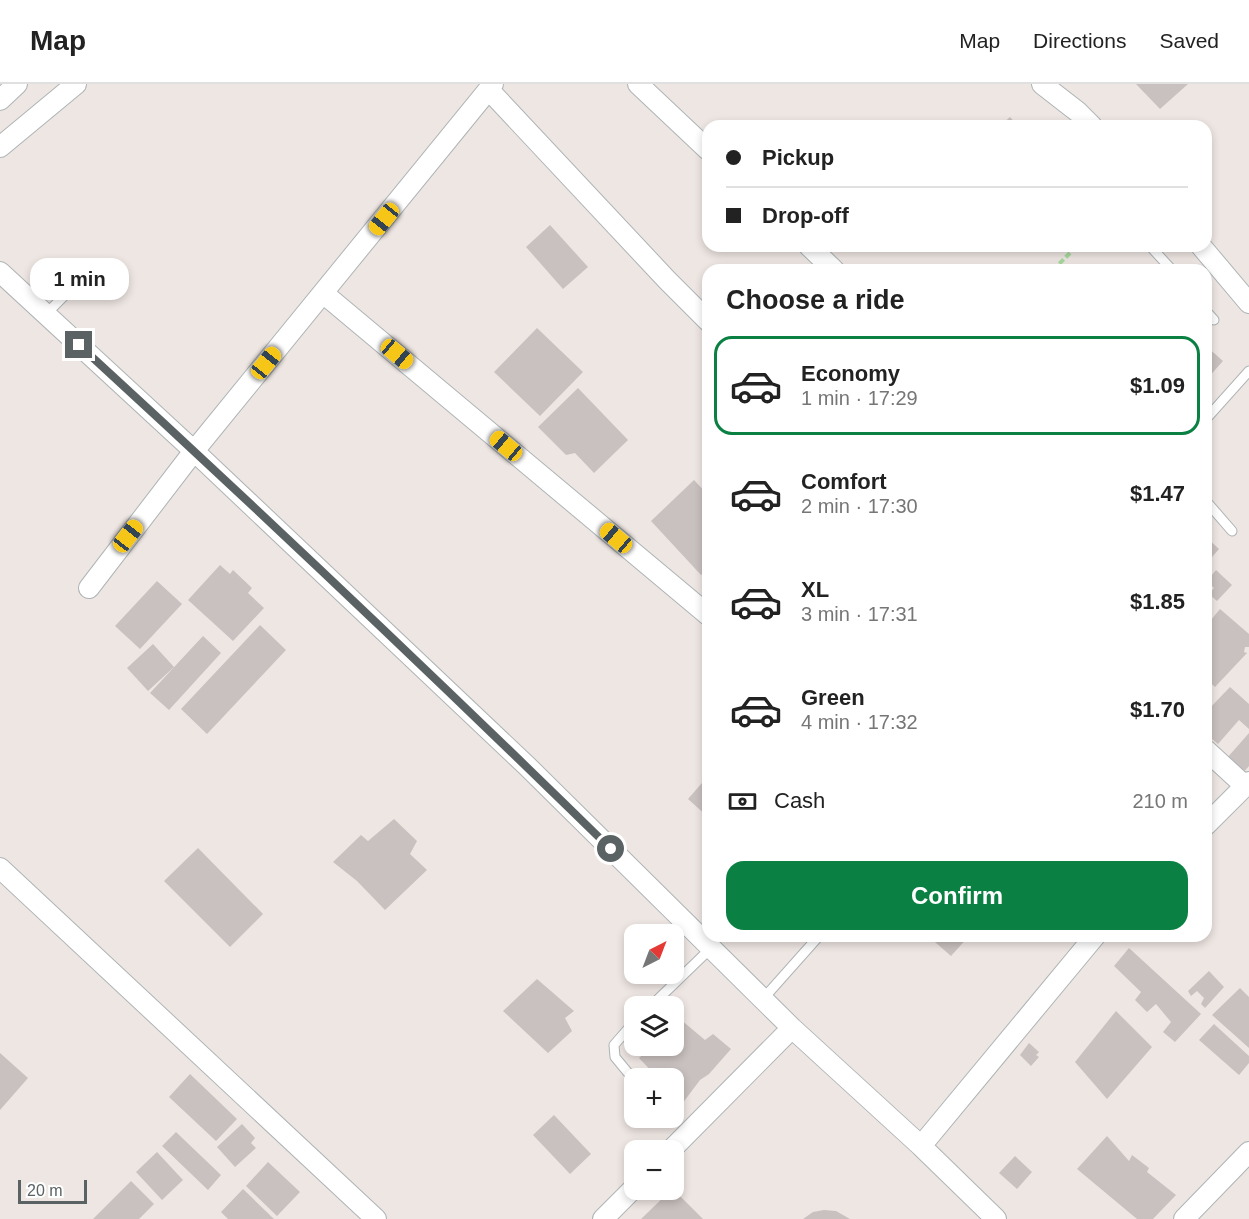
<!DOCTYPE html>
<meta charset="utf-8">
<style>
:root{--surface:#fff;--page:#f2f2f2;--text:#222;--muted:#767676;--line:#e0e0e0;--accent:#0b8043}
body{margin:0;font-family:Helvetica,sans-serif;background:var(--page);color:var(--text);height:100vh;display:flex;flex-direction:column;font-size:22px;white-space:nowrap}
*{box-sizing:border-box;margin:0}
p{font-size:20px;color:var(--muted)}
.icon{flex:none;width:33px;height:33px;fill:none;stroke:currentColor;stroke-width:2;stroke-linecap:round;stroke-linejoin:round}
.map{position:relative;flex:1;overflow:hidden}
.panel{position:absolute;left:702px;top:180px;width:510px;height:678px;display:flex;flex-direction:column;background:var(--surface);border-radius:18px;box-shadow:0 3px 9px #0003}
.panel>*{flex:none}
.banner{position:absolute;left:702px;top:36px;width:510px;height:132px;border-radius:18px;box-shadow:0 3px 9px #0003;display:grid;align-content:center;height:132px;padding:0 24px;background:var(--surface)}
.needle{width:39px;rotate:42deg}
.fabs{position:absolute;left:624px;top:840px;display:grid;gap:12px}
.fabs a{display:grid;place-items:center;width:60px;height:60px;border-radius:12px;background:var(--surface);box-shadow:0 3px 9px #0003;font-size:30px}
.scale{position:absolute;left:18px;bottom:15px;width:69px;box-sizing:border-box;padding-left:6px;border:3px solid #5a6264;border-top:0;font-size:16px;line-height:21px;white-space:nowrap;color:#5a6264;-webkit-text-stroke:4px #fff;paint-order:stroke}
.end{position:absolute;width:27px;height:27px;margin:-14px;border:8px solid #5a6264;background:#fff;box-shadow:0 0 0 3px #fff}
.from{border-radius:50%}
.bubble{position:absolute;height:42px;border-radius:18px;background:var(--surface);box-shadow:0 3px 9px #0003;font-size:20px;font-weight:600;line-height:42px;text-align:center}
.car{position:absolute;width:18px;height:36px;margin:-18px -9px;border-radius:8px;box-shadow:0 0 4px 2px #0007;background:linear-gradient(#f5c518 24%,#345 0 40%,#f5c518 0 76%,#345 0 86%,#f5c518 0)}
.banner b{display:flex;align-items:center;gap:21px;height:57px;font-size:22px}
.banner b+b{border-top:2px solid var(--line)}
.banner i{width:15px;height:15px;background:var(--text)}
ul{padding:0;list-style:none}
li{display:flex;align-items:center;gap:18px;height:99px;margin:0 12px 9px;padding:0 12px;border:3px solid transparent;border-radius:18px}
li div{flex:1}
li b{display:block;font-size:22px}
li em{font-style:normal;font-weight:600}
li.on{border-color:var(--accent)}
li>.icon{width:54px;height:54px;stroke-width:1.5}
h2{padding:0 24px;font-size:27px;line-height:72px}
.pay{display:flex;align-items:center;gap:15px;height:66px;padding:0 24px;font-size:22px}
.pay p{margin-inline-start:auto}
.cta{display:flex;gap:12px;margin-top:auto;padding:12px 24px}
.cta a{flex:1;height:69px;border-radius:18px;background:var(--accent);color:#fff;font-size:24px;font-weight:600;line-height:69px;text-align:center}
header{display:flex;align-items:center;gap:36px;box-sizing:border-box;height:84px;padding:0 30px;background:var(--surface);border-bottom:2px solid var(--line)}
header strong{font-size:28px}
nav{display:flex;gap:33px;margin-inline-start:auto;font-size:21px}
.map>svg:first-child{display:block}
.building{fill:#c9c1bf}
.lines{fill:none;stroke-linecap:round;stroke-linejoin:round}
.lane-casing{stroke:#aeb4b6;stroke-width:11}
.street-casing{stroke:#aeb4b6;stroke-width:22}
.path{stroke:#a7da9e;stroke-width:4;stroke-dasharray:6 3;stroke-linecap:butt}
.lane{stroke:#fff;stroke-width:9}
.street{stroke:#fff;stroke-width:20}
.route{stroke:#5a6264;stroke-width:8}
</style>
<header>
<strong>Map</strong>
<nav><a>Map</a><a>Directions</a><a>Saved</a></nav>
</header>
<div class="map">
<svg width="1249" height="1135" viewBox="0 0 1249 1135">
<rect width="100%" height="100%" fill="#eee6e2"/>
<path class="building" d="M1136 0H1188L1160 25Z
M1010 33 1018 42H1000Z
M550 141 588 183 563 205 526 163Z
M537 244 583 288 540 332 494 288Z
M1206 262 1223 277 1206 296Z
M578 304 628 356 594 389 575 369 566 371 538 343Z
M694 396 708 411V485L701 491 651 437Z
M1206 453 1219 465 1206 480Z
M220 481 230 490 233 486 252 504 248 509 264 524 233 557 188 516Z
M1216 486 1232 501 1217 517 1209 510 1214 504 1207 497Z
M157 497 182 520 140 565 115 542Z
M1220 525 1249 550V563H1245L1244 568 1247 569 1215 603 1206 595V542Z
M260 541 286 566 207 650 181 625Z
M203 552 221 569 169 626 150 609Z
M153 560 174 583 148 607 127 584Z
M1230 603 1249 620V645L1239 636 1218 660 1206 650V628Z
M1249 649V682L1243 689 1227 674Z
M708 692V733L688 715Z
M394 735 417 757 410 770 427 786 385 826 357 797 333 778 361 751 368 757Z
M198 764 263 830 230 863 164 797Z
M928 852H969L951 872Z
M1129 864 1201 930 1175 958 1163 948 1171 938 1156 920 1147 928 1135 916 1141 908 1114 882Z
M1209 887 1224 903 1205 924 1201 920 1204 914 1197 907 1191 912 1188 907Z
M537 895 574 927 565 934 572 947 548 969 503 927Z
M1240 904 1249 913V964L1212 931Z
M1116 927 1152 963 1107 1015 1075 978Z
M674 930 705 956 713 950 731 965 709 990 700 996 679 1024 674 1017V994H658L639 974 652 962H674Z
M1214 940 1249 972V979L1239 991 1199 956Z
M1029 959 1039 968 1036 971 1039 973 1031 982 1020 971Z
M0 969 28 994 0 1026Z
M190 990 237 1035 216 1057 169 1013Z
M554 1031 591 1070 570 1090 533 1051Z
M242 1040 255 1054 251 1059 256 1064 235 1083 217 1063Z
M176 1048 221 1091 208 1106 162 1062Z
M1107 1052 1129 1077 1132 1071 1149 1084 1147 1088 1176 1111 1153 1135H1137L1077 1085Z
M157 1068 183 1096 162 1116 136 1088Z
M1015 1072 1032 1088 1017 1105 999 1089Z
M268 1078 300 1108 277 1132 246 1102Z
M131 1097 154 1120 139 1135H93Z
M243 1105 274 1135H228L221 1128Z
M671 1106H674L703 1135H641Z
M824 1126 836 1127 850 1135H803L813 1128Z"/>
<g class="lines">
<g class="lane-casing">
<path id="lane" d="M1150 162 1172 186
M1206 227 1214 236
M46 230 73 203
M1206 335 1249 287
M1206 417 1232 447
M763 915 819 852
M651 922 711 864
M634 938 614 961 615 973 634 996"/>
</g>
<g class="street-casing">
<path id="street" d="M638 0 708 66
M1042 0 1078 28 1092 42
M489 6 667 196 708 237
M0 16 17 0
M0 63 76 0
M809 162 834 186
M1201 162 1249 219
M0 188 194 367 527 682 792 944 921 1062 996 1135
M323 209 708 531
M89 504 194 367 493 0
M1206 666 1245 702
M1206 741 1249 698
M0 784 376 1135
M921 1062 1095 852
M671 1066 792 944
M603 1135 634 1104
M1184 1135 1249 1068"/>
</g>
<path class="path" d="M1053 186 1077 162"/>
<use href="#lane" class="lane"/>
<use href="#street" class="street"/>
</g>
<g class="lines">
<path class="route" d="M79 261C259 426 436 594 611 765"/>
</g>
</svg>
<div class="fabs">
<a><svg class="needle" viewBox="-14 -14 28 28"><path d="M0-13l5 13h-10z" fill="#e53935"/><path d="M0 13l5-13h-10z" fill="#767676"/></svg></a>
<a><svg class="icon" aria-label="layers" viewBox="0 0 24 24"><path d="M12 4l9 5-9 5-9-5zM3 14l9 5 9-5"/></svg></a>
<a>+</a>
<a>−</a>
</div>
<div class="scale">20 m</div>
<i class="end from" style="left:611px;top:765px"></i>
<i class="end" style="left:79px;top:261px"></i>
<div class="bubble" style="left:30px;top:174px;width:99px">1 min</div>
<i class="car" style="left:384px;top:135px;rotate:219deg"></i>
<i class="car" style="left:397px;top:270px;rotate:130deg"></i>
<i class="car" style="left:266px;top:279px;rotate:39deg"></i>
<i class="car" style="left:506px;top:362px;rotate:310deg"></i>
<i class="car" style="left:128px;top:452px;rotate:38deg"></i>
<i class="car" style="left:616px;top:454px;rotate:310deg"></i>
<div class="banner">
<b><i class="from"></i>Pickup</b>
<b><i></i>Drop-off</b>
</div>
<section class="panel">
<h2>Choose a ride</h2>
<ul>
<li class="on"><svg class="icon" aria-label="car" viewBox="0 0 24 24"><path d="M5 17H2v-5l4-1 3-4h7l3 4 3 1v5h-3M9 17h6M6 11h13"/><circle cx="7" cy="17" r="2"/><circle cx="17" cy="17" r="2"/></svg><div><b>Economy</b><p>1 min · 17:29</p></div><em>$1.09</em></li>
<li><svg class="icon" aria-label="car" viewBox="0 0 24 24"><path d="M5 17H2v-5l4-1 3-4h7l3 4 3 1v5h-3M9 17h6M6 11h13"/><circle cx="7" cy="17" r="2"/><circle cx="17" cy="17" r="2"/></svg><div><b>Comfort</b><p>2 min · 17:30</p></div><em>$1.47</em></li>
<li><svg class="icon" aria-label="car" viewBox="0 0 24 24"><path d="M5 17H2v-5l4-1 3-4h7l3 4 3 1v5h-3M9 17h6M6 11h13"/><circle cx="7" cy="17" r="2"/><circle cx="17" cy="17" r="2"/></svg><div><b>XL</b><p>3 min · 17:31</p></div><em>$1.85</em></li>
<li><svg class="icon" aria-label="car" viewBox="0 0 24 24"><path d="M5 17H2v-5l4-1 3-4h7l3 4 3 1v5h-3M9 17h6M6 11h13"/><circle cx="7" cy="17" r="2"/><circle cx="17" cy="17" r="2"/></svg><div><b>Green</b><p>4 min · 17:32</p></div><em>$1.70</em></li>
</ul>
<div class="pay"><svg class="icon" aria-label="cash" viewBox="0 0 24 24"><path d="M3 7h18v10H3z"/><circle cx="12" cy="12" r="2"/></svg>Cash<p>210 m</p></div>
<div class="cta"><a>Confirm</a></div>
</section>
</div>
